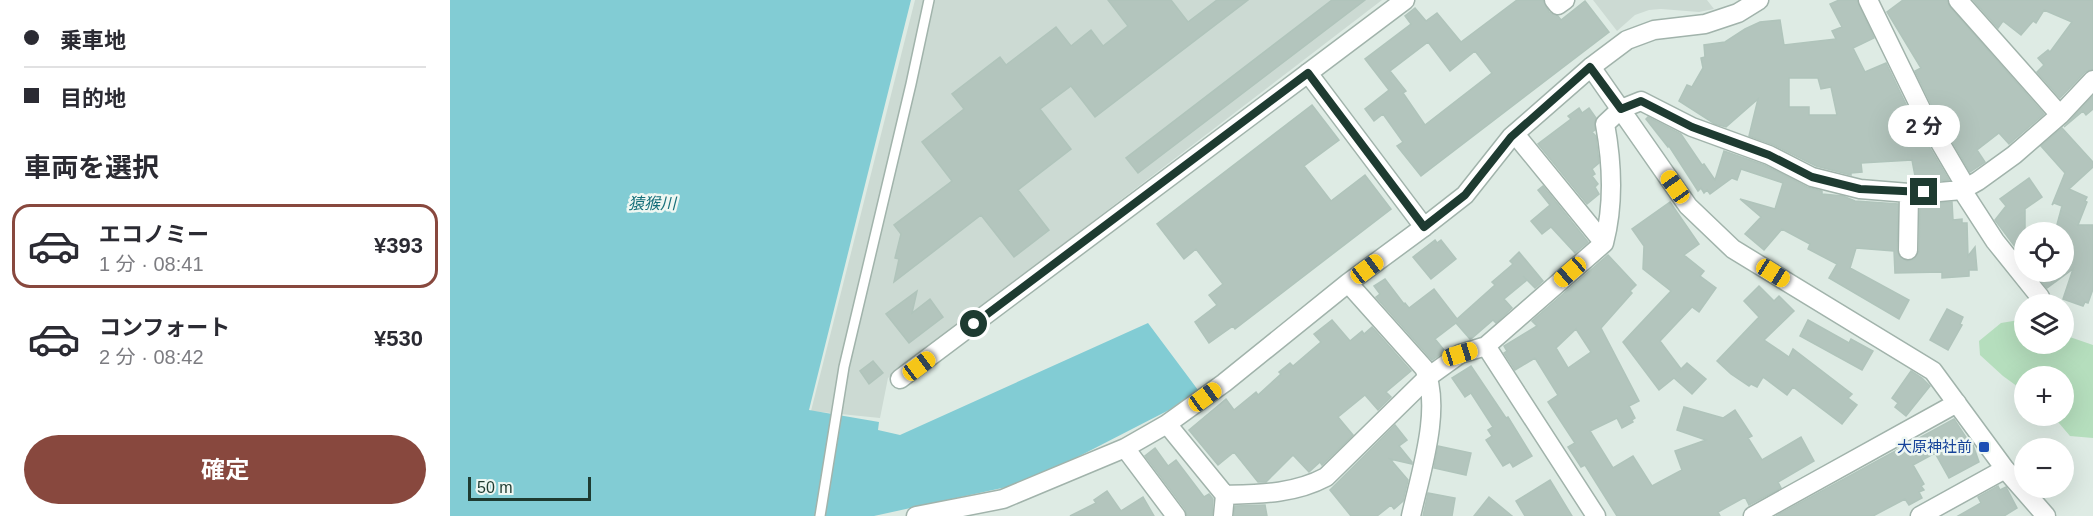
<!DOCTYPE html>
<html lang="ja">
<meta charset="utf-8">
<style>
:root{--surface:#fff;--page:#f7f7f7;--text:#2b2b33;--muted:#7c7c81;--line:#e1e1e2;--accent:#88483e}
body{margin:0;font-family:Arial,"Noto Sans JP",sans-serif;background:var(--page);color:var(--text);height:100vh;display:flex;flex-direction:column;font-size:22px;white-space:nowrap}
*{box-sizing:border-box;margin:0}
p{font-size:20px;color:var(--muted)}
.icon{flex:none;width:33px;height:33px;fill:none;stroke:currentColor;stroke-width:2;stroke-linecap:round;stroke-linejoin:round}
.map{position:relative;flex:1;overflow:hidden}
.side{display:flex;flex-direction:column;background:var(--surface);width:450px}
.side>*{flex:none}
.hud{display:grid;align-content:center;height:132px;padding:0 24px;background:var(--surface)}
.tools{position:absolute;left:1564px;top:222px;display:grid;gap:12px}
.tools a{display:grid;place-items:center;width:60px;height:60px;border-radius:50%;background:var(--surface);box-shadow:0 6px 24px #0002;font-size:30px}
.scale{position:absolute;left:18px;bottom:15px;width:123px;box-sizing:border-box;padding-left:6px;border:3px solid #1e3b31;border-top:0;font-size:16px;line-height:21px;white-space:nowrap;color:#1e3b31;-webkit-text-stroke:4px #eef7f2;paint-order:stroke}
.end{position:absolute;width:27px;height:27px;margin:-14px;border:8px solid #1e3b31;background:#fff;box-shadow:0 0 0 3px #fff}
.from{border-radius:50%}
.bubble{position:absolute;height:42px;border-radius:21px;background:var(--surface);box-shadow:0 6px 24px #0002;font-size:20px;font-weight:700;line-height:42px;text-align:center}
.car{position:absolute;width:18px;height:36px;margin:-18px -9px;border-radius:8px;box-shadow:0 0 4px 2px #0007;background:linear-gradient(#f5c518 24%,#345 0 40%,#f5c518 0 76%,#345 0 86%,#f5c518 0)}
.hud b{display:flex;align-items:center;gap:21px;height:57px;font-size:22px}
.hud b+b{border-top:2px solid var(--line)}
.hud i{width:15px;height:15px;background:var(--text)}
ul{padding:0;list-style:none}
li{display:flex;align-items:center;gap:18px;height:84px;margin:0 12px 9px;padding:0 12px;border:3px solid transparent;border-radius:18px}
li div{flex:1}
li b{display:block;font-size:22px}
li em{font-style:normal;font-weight:700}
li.selected{border-color:var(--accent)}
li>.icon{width:54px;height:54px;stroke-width:1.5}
h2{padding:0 24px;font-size:27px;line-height:72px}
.button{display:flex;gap:12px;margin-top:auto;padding:12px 24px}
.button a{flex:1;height:69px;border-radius:36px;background:var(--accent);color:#fff;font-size:24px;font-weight:700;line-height:69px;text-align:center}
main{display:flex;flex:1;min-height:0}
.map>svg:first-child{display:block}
.built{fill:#ccdad3}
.green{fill:#b5debd}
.water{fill:#82ccd4}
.building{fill:#b3c5bd;stroke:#b0c4bb;stroke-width:1.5;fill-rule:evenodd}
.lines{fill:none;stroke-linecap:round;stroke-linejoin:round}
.service-casing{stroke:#a1b3ab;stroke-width:12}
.minor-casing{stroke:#a1b3ab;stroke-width:21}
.tertiary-casing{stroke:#a1b3ab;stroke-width:21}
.service{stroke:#fff;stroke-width:9}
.minor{stroke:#fff;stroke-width:18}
.tertiary{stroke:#fff;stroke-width:18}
.route{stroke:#1e3b31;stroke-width:8}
.transit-dot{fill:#1a4fb4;stroke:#eef7f2;stroke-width:2}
.labels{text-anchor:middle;stroke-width:5;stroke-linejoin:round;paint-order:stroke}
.transit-label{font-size:15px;fill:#164399;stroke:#eef7f2;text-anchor:end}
.water-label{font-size:16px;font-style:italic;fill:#166f7a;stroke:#eef7f2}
</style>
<main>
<section class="side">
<div class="hud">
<b><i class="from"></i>乗車地</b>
<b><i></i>目的地</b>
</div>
<h2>車両を選択</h2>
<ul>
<li class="selected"><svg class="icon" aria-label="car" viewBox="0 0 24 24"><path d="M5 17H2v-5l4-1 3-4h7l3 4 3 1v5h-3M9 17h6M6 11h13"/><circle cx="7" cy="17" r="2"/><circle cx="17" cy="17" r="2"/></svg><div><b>エコノミー</b><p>1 分 · 08:41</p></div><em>¥393</em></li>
<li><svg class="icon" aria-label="car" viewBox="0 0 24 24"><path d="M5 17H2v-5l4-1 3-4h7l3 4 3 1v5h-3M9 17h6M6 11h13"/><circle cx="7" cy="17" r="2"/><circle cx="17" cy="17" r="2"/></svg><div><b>コンフォート</b><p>2 分 · 08:42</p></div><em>¥530</em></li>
</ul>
<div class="button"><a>確定</a></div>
</section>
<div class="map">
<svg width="1643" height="516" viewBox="0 0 1643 516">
<rect width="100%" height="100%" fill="#deebe4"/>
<path class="built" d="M465 0H932L438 378 430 418 361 411Z
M1143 0H1257L1264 9 1249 12 1211 9 1199 10 1185 15 1167 31Z"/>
<path class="green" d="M1575 319V344H1614V335L1643 345V438L1620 436 1603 416H1614V376H1575V392L1553 376 1530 355 1529 341 1551 323Z"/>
<path class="water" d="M0 0H461L359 410 429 422 428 430 450 435 698 323 748 390 719 410 579 482 424 516H0Z"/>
<path class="building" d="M658 0H721L738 22 767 0H798L645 117 621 86 590 109 621 149 568 190 599 230 564 257 531 215 444 282 449 259 445 258 451 234 444 225 502 181 472 142 514 109 502 94 550 57 556 65 606 27 621 46 641 30 653 46 678 26Z
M882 0H915L688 173 676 158Z
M1067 0H1093L1099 12 1108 16 1111 20 1135 1 1159 32 971 176 947 146 953 142 933 114 924 121 915 109 939 90 915 59 961 24 955 16 965 8 976 21 987 13 1011 42ZM978 42 1000 71 1025 51 1042 73 975 125 953 93 956 91 940 71Z
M1389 0H1407L1424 38 1403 48 1415 72 1436 63 1465 123 1499 180 1477 181 1476 175 1465 176 1462 160 1411 163 1412 172 1401 173V175L1366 166 1324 145 1299 136 1308 99 1276 127 1265 124 1229 101 1237 85 1242 87 1253 68 1251 58 1255 57 1254 45 1275 42 1295 29 1310 22 1330 20 1334 45 1386 39 1382 31 1392 27 1380 4ZM1339 78H1368L1371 89 1381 87 1387 115H1359V107H1339Z
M1453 0H1497L1500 7 1594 114 1559 144 1549 133 1527 150 1535 162 1520 172 1485 112 1465 71 1471 68 1437 12Z
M1523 0H1643V69L1635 72 1610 98 1587 72 1594 65 1588 58 1598 50 1600 52 1622 22 1594 10 1586 23 1583 21 1571 35 1553 21 1548 28Z
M1643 96V109L1636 115 1633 111 1614 127Z
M862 105 889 140 854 166 881 201 915 175 941 209 785 329 783 326 759 343 745 322 767 305 759 295 773 284 746 249 734 259 707 224Z
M1129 108 1132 113 1139 108 1146 118 1145 130 1142 132 1146 136 1149 163 1142 169 1145 174 1142 176 1148 184 1145 187 1149 194 1137 204 1088 144 1121 119 1118 116Z
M1198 117 1231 134 1252 165 1254 164 1265 180 1274 151 1314 165 1357 187 1372 191V194L1393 196 1405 201 1448 204 1447 250 1449 256 1457 261 1464 259 1469 251 1470 204 1502 202 1503 220 1512 219V223H1517L1518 256 1525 247 1527 270H1519V276L1492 278V272L1445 273 1444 251 1406 248 1400 268 1459 300 1449 319 1379 278 1387 264 1358 249 1360 244 1332 229 1314 250 1295 234 1311 217 1290 199 1325 209 1333 183 1291 169 1287 180 1282 178 1260 194 1257 190 1254 193 1251 188 1248 191 1219 146 1218 147 1196 119Z
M1612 128 1643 162V167L1619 189 1637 197 1635 201 1637 202 1628 225H1643V289L1638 303 1635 302 1633 306 1613 299 1623 269 1597 288 1584 272H1614V232H1605L1612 206 1604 203 1602 205 1615 173 1591 146Z
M1579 178 1592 197 1575 209V260L1545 220 1556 206 1550 199Z
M1093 186 1138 242 1125 253 1101 227 1092 234 1081 221 1100 205 1088 190Z
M1220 202 1249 244 1234 255 1254 271 1250 276 1266 288 1249 312 1242 307 1210 341 1231 369 1237 363 1256 379 1242 394 1224 378 1209 390 1173 342 1221 291 1193 269 1194 246 1182 229Z
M985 240 987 243 991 240 1006 259 981 279 963 257Z
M1069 252 1093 281 1085 288 1073 276 1077 280 1054 299 1062 308 1046 323 1043 320 1022 338 1020 339 1006 323 985 339 995 351 982 360 926 297 930 294 924 286 935 279 954 304 955 303 959 308 984 289 1007 319 1045 285 1042 282 1063 264 1060 261Z
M1158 255 1186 285 1180 291 1182 293 1151 328 1189 401 1179 406 1185 418 1182 420 1183 422 1172 428 1167 418 1140 431 1163 468 1183 456 1202 486 1232 470 1225 451 1256 440 1227 430 1234 407 1273 418 1285 410 1302 436 1298 438 1312 460 1351 437 1364 461 1328 482 1331 488 1299 505 1295 497 1268 512 1270 516H1167L1135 465 1131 467 1118 447 1125 443 1098 402 1108 395 1085 358 1065 370 1054 353 1057 351 1054 346 1087 326 1082 321ZM1126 329 1141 352 1118 368 1106 348Z
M1309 286 1324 301 1329 296 1344 311 1314 340 1339 357 1343 349 1402 394 1398 398 1407 405 1392 424 1343 387 1337 395 1313 377 1307 387 1301 384 1299 386 1281 374 1267 361 1309 317 1294 301Z
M467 291 462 313 480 299 493 317 459 343 436 314Z
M1497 309 1513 317 1510 324 1512 325 1498 350 1480 340Z
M882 320 900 341 912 331 914 334 922 327 961 371 936 392 941 397 928 410 915 395 888 417 903 435 872 465 870 462 859 472 843 455 816 482H808L784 452 768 465 739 430 776 399 784 410 806 392 808 395 831 374 829 372 840 363 843 366 871 342 864 334Z
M1358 320 1399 343 1401 339 1423 351 1412 370 1350 336Z
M423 361 433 373 419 384 410 371Z
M1021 366 1056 418 1058 417 1082 456 1063 467 1060 462 1053 466 1036 440 1042 436 1038 430 1043 427 1021 393 1015 397 1002 378Z
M1461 371 1472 378 1480 386 1456 416 1445 407 1448 403 1442 398Z
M1504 419 1519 442H1522L1529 462 1499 478 1485 453 1463 465 1474 484 1471 486 1474 490 1469 492 1472 498 1459 505 1455 499 1423 516H1326Z
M945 425 957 440 949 446 962 462V464L940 459 958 480 953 501 944 509 941 505 927 516H901L880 490Z
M988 446 1021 453 1016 475 984 468Z
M705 448 718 466 726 460 754 497 759 494 763 499 762 516H737L735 509 695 456Z
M1100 480 1122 516H1075L1066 501Z
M1548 486 1550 490 1556 487 1567 508 1554 516H1508L1531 503 1528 497Z
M657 491 671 511 693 497 704 516H620L646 503 644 500Z
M978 493 1005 498 1002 516H973Z
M1039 497 1062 516H1024Z
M815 505 817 516H784L785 506Z"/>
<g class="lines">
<g class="service-casing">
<path id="service" d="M370 516 394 367 461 84 479 0"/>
</g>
<g class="minor-casing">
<path id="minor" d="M1104 0 1108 5 1115 0
M1418 0 1475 117 1516 187
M1508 0 1610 115
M1141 67 1238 206 1283 249 1483 371 1555 469 1596 516
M1065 134 1154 243
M1512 190 1545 241 1590 297
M1458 250 1459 193
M898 283 974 368C993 406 970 475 961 516
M1036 346 1146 516
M450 379 858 73
M717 424 775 495C810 494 844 494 876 477L978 377 1010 354 1036 346 1154 243C1164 205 1162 162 1155 124L1171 109 1191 101 1242 127 1319 155 1362 177 1410 189 1459 193 1489 192 1512 190 1528 181 1564 155 1610 115 1643 80
M675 448 726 516
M466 516 553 499 675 448 717 424 774 383 898 283 974 227
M773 516 775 495
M1303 516 1507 403
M1470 516 1555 469"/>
</g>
<g class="tertiary-casing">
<path id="tertiary" d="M955 0 858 73 974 227 1015 195 1061 137 1141 67 1177 40 1204 30 1255 24 1288 13 1309 0"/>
</g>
<use href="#service" class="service"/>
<use href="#minor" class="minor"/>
<use href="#tertiary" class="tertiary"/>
</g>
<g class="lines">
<path class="route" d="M524 324 858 73 974 227 1015 195 1061 137 1140 67 1171 109 1191 101 1242 127 1319 155 1362 177 1410 189 1474 192"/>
</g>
<rect class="transit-dot" x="1528" y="441" width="12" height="12" rx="3"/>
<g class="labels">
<g class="transit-label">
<text x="1522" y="452">大原神社前</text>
</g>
<g class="water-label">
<text x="202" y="209">猿猴川</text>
</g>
</g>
</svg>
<div class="tools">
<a><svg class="icon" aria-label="locate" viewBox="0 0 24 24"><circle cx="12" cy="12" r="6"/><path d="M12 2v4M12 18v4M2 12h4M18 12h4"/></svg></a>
<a><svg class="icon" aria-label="layers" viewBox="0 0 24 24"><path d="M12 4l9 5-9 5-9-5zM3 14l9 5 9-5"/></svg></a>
<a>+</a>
<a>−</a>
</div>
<div class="scale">50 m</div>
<i class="end from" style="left:524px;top:324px"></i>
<i class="end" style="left:1474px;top:192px"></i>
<div class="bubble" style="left:1438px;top:105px;width:72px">2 分</div>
<i class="car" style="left:1225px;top:187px;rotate:325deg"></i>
<i class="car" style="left:917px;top:269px;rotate:53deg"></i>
<i class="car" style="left:1120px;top:272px;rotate:229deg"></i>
<i class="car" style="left:1323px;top:273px;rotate:122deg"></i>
<i class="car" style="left:1010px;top:354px;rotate:73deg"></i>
<i class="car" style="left:469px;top:366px;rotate:53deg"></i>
<i class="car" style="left:755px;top:397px;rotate:54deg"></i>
</div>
</main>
